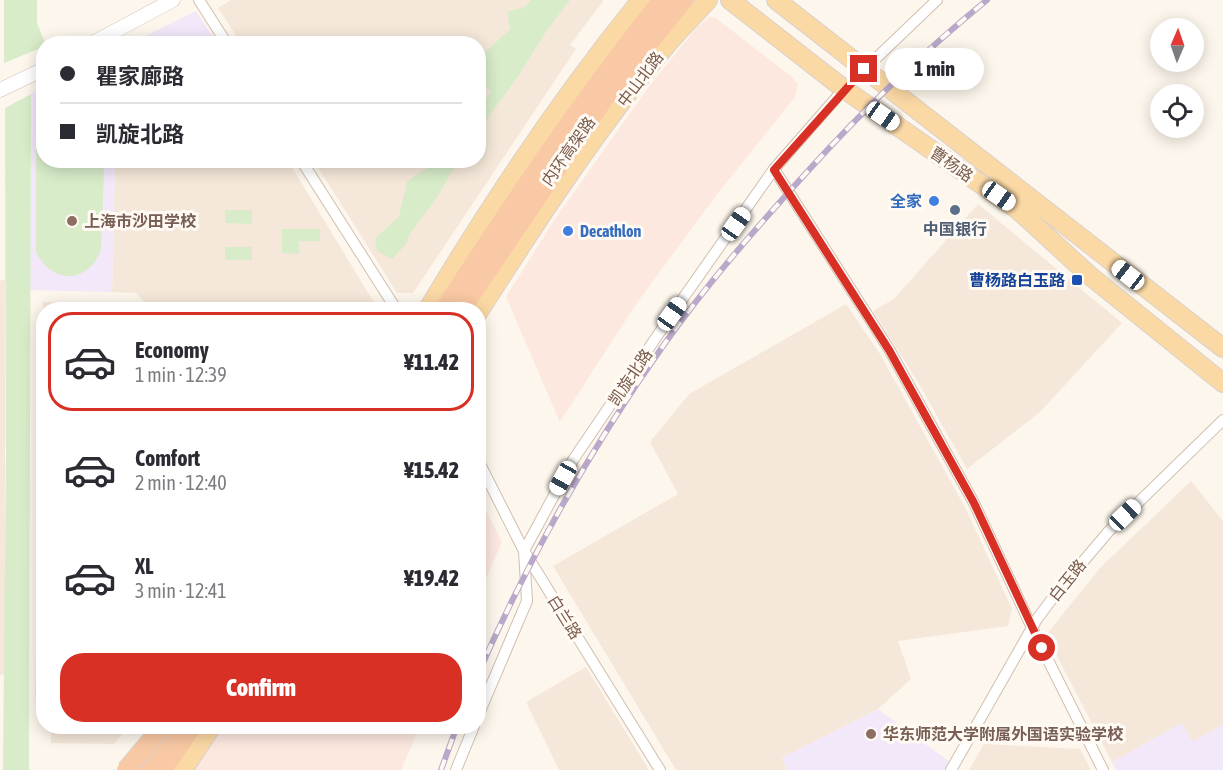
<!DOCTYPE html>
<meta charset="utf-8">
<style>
:root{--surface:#fff;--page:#f2f2f3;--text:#2b2b33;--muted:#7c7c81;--line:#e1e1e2;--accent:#d93025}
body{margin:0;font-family:"Asap Condensed","Noto Sans SC",sans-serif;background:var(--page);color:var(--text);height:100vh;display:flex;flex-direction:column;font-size:22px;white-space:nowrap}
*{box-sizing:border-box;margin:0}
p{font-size:20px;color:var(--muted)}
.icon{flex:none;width:33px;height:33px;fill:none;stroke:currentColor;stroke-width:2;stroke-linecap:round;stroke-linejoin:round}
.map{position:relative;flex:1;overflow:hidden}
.details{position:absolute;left:36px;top:302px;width:450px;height:432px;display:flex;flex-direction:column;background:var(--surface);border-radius:24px;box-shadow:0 3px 15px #0003}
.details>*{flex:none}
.hud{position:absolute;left:36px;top:36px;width:450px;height:132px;border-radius:24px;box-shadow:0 3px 15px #0003;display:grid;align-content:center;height:132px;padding:0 24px;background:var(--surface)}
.needle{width:39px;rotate:2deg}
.buttons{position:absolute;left:1150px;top:18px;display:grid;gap:12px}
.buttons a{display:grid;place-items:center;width:54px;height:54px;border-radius:50%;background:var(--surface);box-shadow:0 3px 15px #0003;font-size:30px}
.end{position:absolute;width:27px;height:27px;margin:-14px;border:8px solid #d93025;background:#fff;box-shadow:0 0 0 3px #fff}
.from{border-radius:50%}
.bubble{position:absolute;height:42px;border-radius:21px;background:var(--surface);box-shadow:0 3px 15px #0003;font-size:20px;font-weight:800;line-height:42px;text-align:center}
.car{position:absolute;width:18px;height:36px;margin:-18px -9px;border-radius:8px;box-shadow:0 0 4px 2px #0007;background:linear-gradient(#fff 24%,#345 0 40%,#fff 0 76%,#345 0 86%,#fff 0)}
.hud b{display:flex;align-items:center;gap:21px;height:57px;font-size:22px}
.hud b+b{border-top:2px solid var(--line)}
.hud i{width:15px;height:15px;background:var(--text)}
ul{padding:10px 0 0;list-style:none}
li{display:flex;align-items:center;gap:18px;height:99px;margin:0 12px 9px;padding:0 12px;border:3px solid transparent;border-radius:24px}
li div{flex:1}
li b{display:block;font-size:22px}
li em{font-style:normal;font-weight:800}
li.active{border-color:var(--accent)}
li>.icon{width:54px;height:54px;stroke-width:1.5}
.button{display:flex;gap:12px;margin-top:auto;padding:12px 24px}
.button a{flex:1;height:69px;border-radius:24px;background:var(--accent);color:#fff;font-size:24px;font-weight:800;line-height:69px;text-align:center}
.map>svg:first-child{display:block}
.residential{fill:#f5e8da}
.commercial{fill:#fde8e0}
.education{fill:#f3e8fa}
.green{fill:#d8ecc9}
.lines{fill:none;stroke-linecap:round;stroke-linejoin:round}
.minor-casing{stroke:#d1beb0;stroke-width:12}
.tertiary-casing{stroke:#d1beb0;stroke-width:15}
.primary-casing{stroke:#dad1cd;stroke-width:20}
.trunk-casing{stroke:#dad1cd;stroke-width:20}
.minor{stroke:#fff;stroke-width:10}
.tertiary{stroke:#fff;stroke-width:14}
.primary{stroke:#fbd9a5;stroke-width:18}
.trunk{stroke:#f9c8a4;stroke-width:18}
.rail-casing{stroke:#b9a8c9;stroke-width:6}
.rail{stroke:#fffaf3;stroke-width:4;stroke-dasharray:11;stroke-linecap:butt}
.trunk-bridge-casing{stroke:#dad1cd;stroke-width:20;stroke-linecap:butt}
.trunk-bridge{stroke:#f9c8a4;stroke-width:18}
.route{stroke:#d93025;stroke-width:8}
.shop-dot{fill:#3f7fe0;stroke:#fffaf3;stroke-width:2}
.service-dot{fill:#5c6f8a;stroke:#fffaf3;stroke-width:2}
.education-dot{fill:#8d6e63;stroke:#fffaf3;stroke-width:2}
.transit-dot{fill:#1a4fb4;stroke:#fffaf3;stroke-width:2}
.labels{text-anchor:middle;stroke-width:6;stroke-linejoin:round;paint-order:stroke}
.street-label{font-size:16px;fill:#7a5c4d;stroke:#fffaf3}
.shop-label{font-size:16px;font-weight:bold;fill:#366cbe;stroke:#fffaf3;text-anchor:end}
.education-label{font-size:16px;font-weight:bold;fill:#785e54;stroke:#fffaf3;text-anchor:start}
.service-label{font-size:16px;font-weight:bold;fill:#4e5e75;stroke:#fffaf3}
.transit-label{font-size:16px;font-weight:bold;fill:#164399;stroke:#fffaf3;text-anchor:end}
</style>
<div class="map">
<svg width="1223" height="770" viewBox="0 0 1223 770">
<rect width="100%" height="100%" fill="#fdf6ec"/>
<path class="residential" d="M231 0H604L570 45 576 49 413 293H397L314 161 478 160V44L241 43 218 8Z
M115 161H288L378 309H146V304L136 293 112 292Z
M978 204 1122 323 1040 412 967 469 919 384 873 311 894 299Z
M5 279V674L0 676V281Z
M43 302 122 304 129 309H44L43 697H35Z
M846 304 880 354 966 509 1012 609 1008 626 898 641 911 679 878 709 782 758 787 770H676L553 566 678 494 650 442 689 394Z
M1191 481 1223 521V725L1192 742 1181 724 1112 762 1046 635 1100 568Z
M586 667 649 770H559L526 702Z
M51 726H129L114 744 51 743Z
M984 744 1080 749 1091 770H969Z"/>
<path class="commercial" d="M709 17 716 18 793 78 798 85 795 97 718 193 636 304 560 422 506 297 555 219 648 88 697 27Z
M479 497 502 542 479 595Z
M223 726H420L401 770H194Z"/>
<path class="education" d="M196 11 217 43H131Z
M43 87 44 160 115 161 112 292 30 290 31 94Z
M878 709 950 762 945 770H787L782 758Z
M1182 723 1192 742 1223 725V770H1116L1112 762Z"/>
<path class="green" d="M4 0H37V23L45 43 43 47 4 63Z
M531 0H570L547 30 517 78 479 130V111L491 91 479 79V58L510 29 507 12 525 7Z
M31 94 29 770H3L6 458 5 108Z
M36 136 43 137 44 160 100 161 104 171 101 250C88 284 52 285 36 252Z
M438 161H458L438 196 409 235 407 243 392 259 377 251 375 239 399 216 407 181Z
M225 210H252V224L225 223Z
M282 229H320V241H299V254L282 253Z
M225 247H252V260H225Z"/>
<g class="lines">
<g class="minor-casing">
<path id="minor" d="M199 0 227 44
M301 160 396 309
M774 169 889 349 974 503 1032 628 1103 770
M478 460 524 551 660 770
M478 716 527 601 524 551 573 460 672 314 774 169 844 89 937 0
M456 770 474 726
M951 770 1037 619 1058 591 1109 531 1223 420"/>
</g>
<g class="tertiary-casing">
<path id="tertiary" d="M91 44 173 0
M0 90 44 69"/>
</g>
<g class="primary-casing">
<path id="primary" d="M730 0 844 89 1018 210 1089 275 1223 383
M776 0 1223 348
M428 309C492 202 562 97 641 0
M478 313C536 222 596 130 665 47 678 31 694 16 708 0
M183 770 212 726"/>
</g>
<g class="trunk-casing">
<path id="trunk" d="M444 309C513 203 583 98 662 0
M462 309 605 98 684 0
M143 770 173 726
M163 770 193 726"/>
</g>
<use href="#minor" class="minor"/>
<use href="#tertiary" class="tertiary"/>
<use href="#primary" class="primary"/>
<use href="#trunk" class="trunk"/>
<g class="rail-casing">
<path id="rail" d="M478 674C528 560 591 448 663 346 706 285 756 228 807 172 864 109 921 54 987 0
M441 770 457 726"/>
</g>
<use href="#rail" class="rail"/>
<g class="trunk-bridge-casing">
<path id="trunk-bridge" d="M126 770 163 726"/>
</g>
<use href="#trunk-bridge" class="trunk-bridge"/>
</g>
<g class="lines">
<path class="route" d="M864 69 774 170 889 350 974 503 1042 648"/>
</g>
<g class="shop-dot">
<circle cx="934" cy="201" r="6"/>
<circle cx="568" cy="231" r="6"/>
</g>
<circle class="service-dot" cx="955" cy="210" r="6"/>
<g class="education-dot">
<circle cx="72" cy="221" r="6"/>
<circle cx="871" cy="734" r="6"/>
</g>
<rect class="transit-dot" x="1071" y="274" width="12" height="12" rx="3"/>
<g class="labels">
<g class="street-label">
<text transform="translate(640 79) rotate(-53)" y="6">中山北路</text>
<text transform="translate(568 151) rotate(-55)" y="6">内环高架路</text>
<text transform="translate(952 164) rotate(35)" y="6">曹杨路</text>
<text transform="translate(630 377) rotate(-56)" y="6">凯旋北路</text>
<text transform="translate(1067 580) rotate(-51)" y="6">白玉路</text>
<text transform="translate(565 617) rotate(58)" y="6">白兰路</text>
</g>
<g class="shop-label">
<text x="922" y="207">全家</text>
<text x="580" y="237" text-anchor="start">Decathlon</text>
</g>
<g class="education-label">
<text x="84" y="227">上海市沙田学校</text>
<text x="883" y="740">华东师范大学附属外国语实验学校</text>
</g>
<g class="service-label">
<text x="955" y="235">中国银行</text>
</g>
<g class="transit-label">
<text x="1065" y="286">曹杨路白玉路</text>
</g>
</g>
</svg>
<div class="buttons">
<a><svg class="needle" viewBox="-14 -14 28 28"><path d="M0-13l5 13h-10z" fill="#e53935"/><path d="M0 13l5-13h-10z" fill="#7c7c81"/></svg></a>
<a><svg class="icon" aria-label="locate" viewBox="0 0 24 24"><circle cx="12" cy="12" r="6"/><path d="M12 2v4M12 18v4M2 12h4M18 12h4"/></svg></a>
</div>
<i class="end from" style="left:1042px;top:648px"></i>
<i class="end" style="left:864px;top:69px"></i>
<div class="bubble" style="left:885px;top:48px;width:99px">1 min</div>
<i class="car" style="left:883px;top:116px;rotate:125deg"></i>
<i class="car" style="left:999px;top:196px;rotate:125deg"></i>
<i class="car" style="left:736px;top:224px;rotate:35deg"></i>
<i class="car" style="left:1128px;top:275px;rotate:308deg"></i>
<i class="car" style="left:672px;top:314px;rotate:35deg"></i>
<i class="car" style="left:563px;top:478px;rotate:209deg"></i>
<i class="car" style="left:1125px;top:515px;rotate:46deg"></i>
<div class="hud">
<b><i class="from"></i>瞿家廊路</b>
<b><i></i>凯旋北路</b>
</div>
<section class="details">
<ul>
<li class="active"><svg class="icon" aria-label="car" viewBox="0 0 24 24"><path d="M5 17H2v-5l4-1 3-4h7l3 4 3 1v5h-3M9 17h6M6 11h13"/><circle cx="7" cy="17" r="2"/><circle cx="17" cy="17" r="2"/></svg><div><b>Economy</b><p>1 min · 12:39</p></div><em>¥11.42</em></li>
<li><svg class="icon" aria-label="car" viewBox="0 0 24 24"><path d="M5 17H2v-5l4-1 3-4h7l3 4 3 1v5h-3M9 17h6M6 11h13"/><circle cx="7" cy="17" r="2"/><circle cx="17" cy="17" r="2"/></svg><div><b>Comfort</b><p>2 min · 12:40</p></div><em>¥15.42</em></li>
<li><svg class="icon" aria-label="car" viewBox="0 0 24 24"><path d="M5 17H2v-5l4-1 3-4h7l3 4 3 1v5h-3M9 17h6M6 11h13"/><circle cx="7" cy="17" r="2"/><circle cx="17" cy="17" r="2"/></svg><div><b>XL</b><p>3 min · 12:41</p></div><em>¥19.42</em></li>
</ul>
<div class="button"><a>Confirm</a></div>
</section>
</div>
